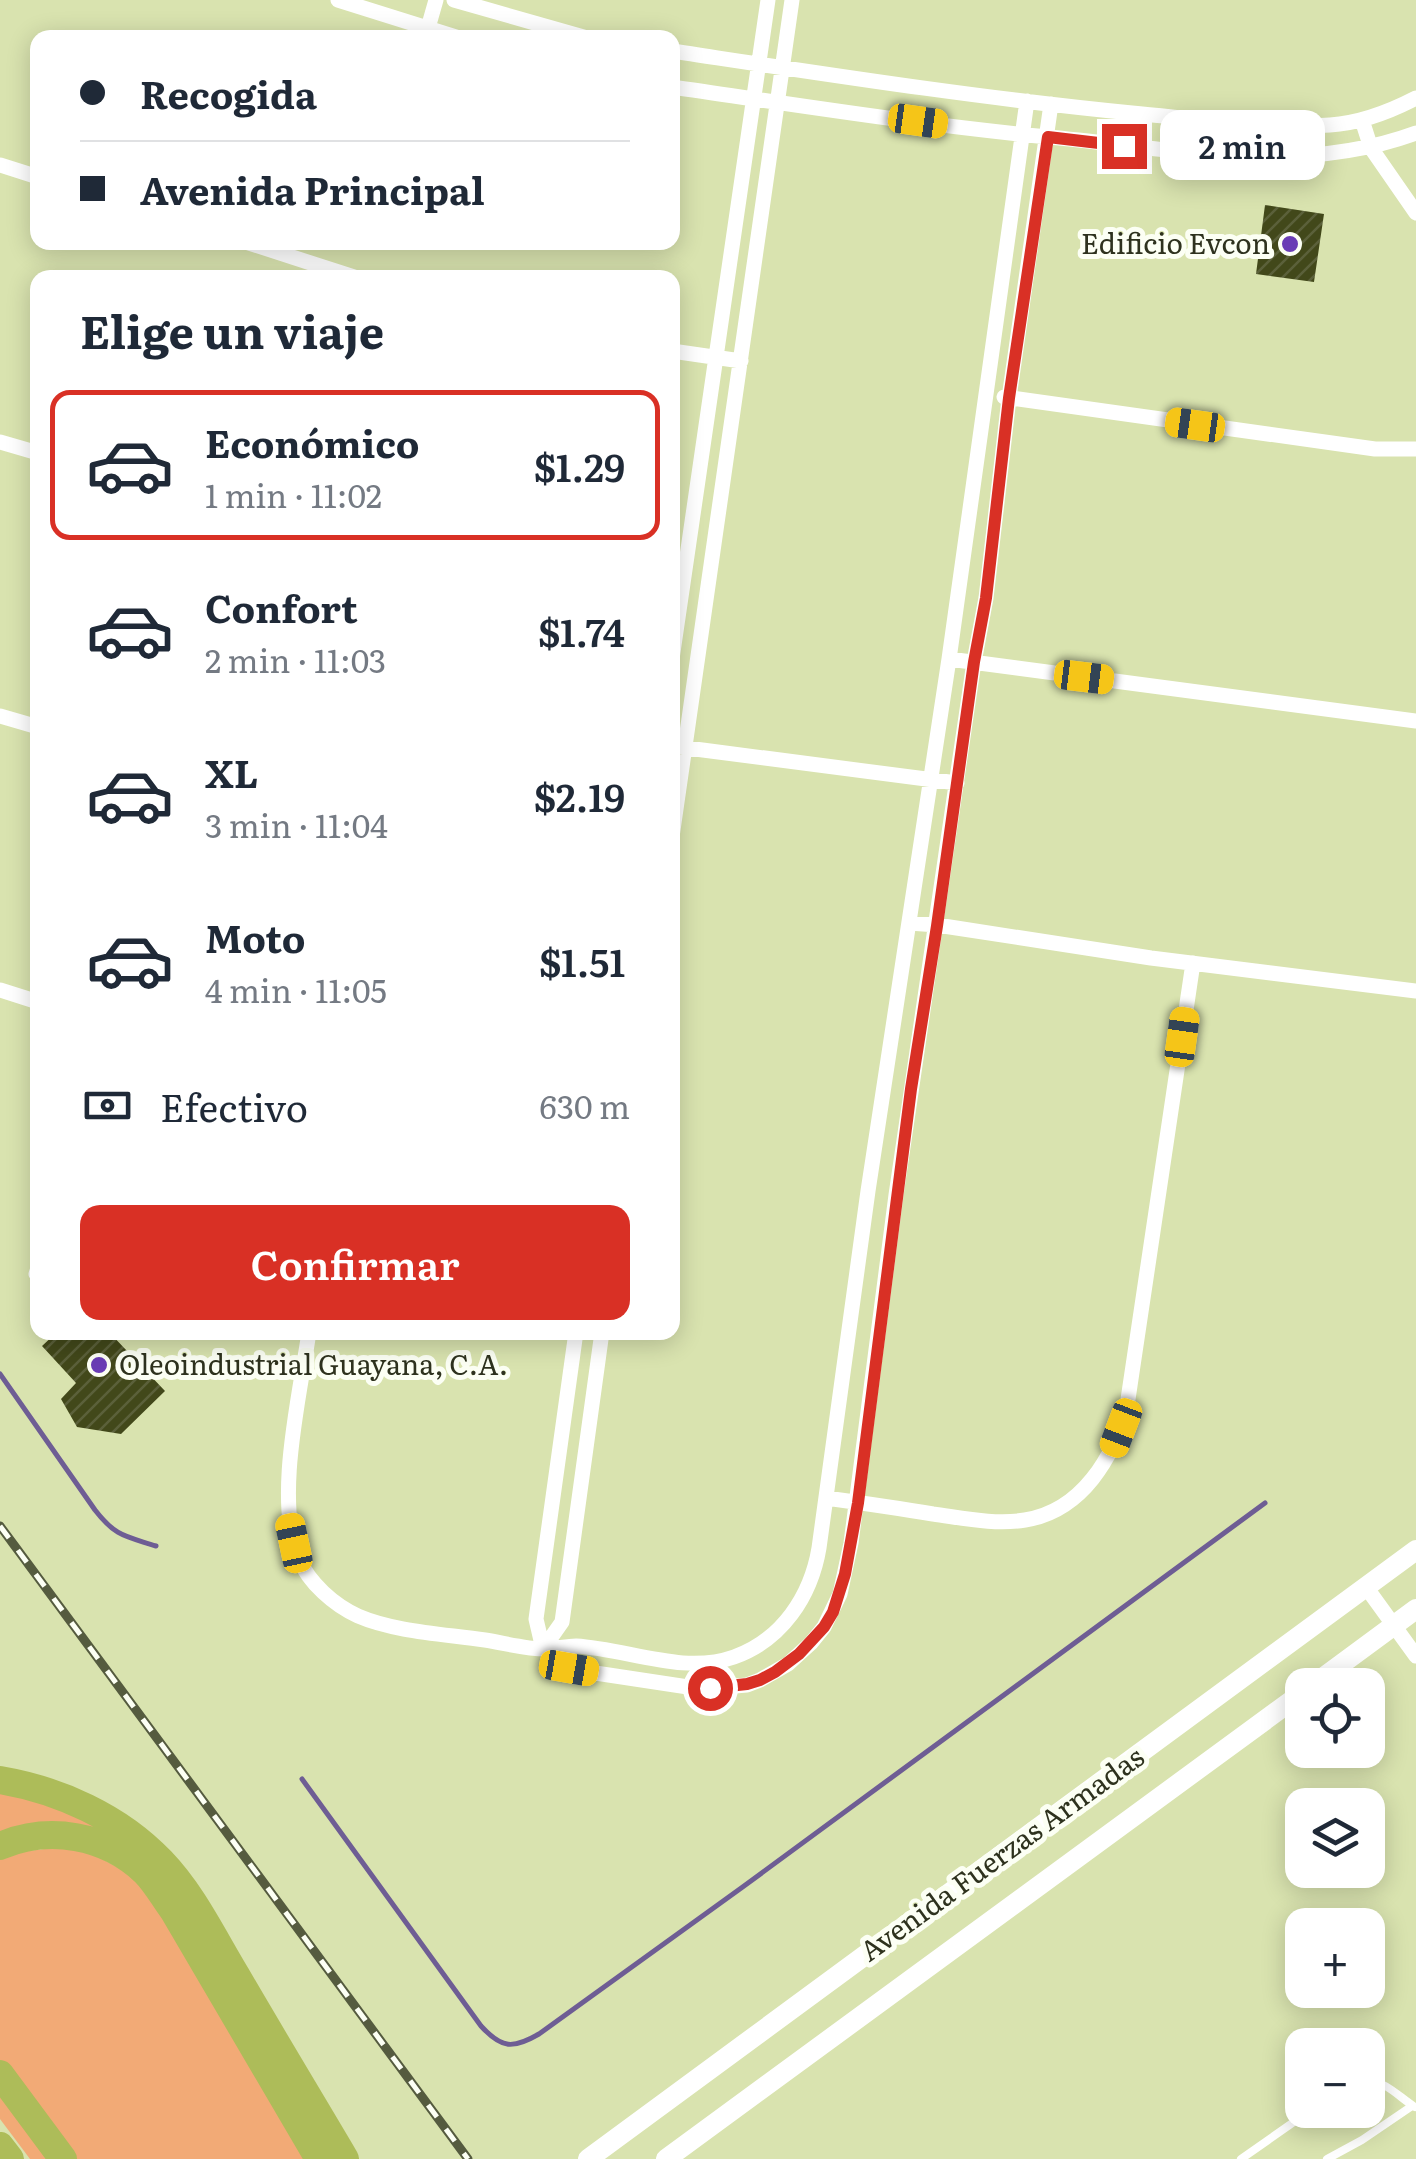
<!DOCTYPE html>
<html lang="es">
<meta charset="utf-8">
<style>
:root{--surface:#fff;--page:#f6f6f7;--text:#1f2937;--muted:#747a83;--line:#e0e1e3;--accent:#d93025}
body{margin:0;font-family:Literata,serif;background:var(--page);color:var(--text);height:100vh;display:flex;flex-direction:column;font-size:38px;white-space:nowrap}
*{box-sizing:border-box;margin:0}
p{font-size:32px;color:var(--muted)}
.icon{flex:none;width:55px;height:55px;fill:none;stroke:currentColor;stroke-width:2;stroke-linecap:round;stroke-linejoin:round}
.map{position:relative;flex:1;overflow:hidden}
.details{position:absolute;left:30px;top:270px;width:650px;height:1070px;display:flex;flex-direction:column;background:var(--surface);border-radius:20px;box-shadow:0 5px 25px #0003}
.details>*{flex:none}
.hud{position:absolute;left:30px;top:30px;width:650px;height:220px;border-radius:20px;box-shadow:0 5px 25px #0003;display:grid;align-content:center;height:220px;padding:0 50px;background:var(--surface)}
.buttons{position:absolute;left:1285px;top:1668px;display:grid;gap:20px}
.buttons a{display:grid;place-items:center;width:100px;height:100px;border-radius:20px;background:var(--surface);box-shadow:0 5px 25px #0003;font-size:50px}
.end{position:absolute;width:45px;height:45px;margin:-22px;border:12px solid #d93025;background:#fff;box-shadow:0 0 0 5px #fff}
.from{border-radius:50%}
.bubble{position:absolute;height:70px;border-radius:20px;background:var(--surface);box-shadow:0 5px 25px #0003;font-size:32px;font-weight:600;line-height:70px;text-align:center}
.car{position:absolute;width:30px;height:60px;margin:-30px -15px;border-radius:12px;box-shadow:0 0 8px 2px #0007;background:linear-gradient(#f5c518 24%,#345 0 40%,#f5c518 0 76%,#345 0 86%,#f5c518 0)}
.hud b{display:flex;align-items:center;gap:35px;height:95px;font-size:38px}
.hud b+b{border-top:2px solid var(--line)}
.hud i{width:25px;height:25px;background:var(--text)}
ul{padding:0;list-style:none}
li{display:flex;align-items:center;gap:30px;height:150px;margin:0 20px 15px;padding:0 30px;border:5px solid transparent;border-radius:20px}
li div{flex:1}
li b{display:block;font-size:38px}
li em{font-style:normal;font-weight:600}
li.active{border-color:var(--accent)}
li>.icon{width:90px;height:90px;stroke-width:1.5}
h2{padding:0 50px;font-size:45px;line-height:120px}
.pay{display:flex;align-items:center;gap:25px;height:110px;padding:0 50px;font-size:38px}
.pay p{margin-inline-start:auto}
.cta{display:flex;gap:20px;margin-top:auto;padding:20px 50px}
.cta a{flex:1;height:115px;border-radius:20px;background:var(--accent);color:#fff;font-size:40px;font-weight:600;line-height:115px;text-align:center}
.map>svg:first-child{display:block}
.green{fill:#f2aa76}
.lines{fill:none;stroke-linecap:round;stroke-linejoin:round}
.stream{stroke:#6e5d94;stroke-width:5}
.building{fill:url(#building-hatch)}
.service{stroke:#fff;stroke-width:8}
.minor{stroke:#fff;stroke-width:15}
.tertiary{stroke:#fff;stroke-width:20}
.motorway{stroke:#adbc59;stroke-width:28}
.rail-casing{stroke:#555b3f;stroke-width:9}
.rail{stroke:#fcfff4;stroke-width:5;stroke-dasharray:15;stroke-linecap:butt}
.route{stroke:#d93025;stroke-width:12}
.poi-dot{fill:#6a3db5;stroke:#fcfff4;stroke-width:4}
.labels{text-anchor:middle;stroke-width:10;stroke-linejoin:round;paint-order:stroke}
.poi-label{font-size:28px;fill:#2e321e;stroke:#fcfff4;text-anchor:end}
.street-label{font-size:28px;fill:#2e321e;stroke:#fcfff4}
</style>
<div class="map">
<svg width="1416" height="2159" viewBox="0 0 1416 2159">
<defs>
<pattern id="building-hatch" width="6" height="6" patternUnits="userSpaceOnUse" patternTransform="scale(2.5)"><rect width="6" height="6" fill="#42481a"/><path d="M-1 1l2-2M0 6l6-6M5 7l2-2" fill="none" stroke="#5b603a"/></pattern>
</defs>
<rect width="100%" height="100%" fill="#d9e3af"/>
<path class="green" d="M0 1790 67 1808 139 1858 0 1836Z
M77 1845 142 1881 309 2159H74L0 2060V1857L3 1854Z
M0 2087 53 2159H30L0 2119Z"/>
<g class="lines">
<path class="stream" d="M0 1374 95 1510C116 1537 125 1536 156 1546
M302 1779 481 2026C502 2049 513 2049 539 2034L744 1886 1265 1503"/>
</g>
<path class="building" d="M1265 205 1324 214 1314 282 1256 274Z
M57 1332H109L165 1391 121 1434 77 1427 61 1399 76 1383 42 1346Z"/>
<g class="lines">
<path class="service" d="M1368 2081C1386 2081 1400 2098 1415 2107
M1241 2159 1311 2110
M1327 2159 1362 2140 1412 2106"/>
<path class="minor" d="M338 0 459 38
M454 0 587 38
M428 28 436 0
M672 51C825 74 978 98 1132 113 1197 119 1264 129 1330 125 1361 123 1389 112 1416 98
M672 87C797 105 923 125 1048 137 1171 148 1297 177 1416 133
M1362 120 1371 148 1416 213
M0 165 38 177
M246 242 357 278
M672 351 741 361
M1004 397 1375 449H1416
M0 442 38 453
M672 659 768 0
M949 659 1416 721
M0 716 38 727
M672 746 957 783
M672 837 792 0
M909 923 937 925 1151 958 1416 991
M0 990 38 1002
M36 1274 38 1268
M309 1332C300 1395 274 1500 299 1559 309 1583 334 1605 358 1616 395 1632 445 1634 485 1640 504 1643 526 1649 545 1649 555 1649 566 1646 576 1646 628 1649 683 1675 734 1657 782 1640 811 1596 819 1548L868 1191 949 659 1027 101
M576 1332 536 1619 543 1649 569 1669 688 1687 711 1688 747 1685 760 1680 788 1664 811 1643 824 1627 840 1594 851 1543 896 1195 974 662 986 598 1009 398 1051 104
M826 1498C862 1503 897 1508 933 1514 963 1518 995 1525 1025 1520 1082 1511 1114 1457 1127 1406L1193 963
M1366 1587 1416 1656
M543 1649 562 1622 602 1332"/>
<path class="tertiary" d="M1313 1685 1416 1609
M588 2159 1416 1550
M666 2159 1302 1693"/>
<path class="motorway" d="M0 1780C59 1790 119 1817 161 1861 192 1893 213 1937 236 1975 272 2037 309 2098 345 2159
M0 1846C49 1825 106 1835 145 1872 156 1883 164 1898 173 1910L319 2159
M0 2074 63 2159
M0 2146 10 2159"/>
<g class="rail-casing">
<path id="rail" d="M0 1526 468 2159"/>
</g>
<use href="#rail" class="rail"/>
</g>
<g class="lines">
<path class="route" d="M710 1688 747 1684 760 1680 775 1672 799 1654 824 1627 833 1612 845 1574 858 1503 911 1089 937 926 974 662 986 598 1009 398 1048 137 1124 146"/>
</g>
<g class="poi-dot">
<circle cx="1290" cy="244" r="10"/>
<circle cx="99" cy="1365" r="10"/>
</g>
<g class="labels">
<g class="poi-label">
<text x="1270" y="254">Edificio Evcon</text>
<text x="119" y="1375" text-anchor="start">Oleoindustrial Guayana, C.A.</text>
</g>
<g class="street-label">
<text transform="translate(1002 1854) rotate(-36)" y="10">Avenida Fuerzas Armadas</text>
</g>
</g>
</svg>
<div class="buttons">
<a><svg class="icon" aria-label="locate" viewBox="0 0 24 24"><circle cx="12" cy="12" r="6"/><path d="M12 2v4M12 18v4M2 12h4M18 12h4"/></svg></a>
<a><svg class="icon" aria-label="layers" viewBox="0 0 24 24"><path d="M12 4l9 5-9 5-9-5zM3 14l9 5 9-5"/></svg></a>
<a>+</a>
<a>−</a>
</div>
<i class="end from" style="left:710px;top:1688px"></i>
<i class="end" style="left:1124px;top:146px"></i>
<div class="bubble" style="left:1160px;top:110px;width:165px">2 min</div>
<i class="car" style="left:918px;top:121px;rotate:98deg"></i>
<i class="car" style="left:1195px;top:425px;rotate:278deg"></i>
<i class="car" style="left:1084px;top:677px;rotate:97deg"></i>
<i class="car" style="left:1182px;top:1037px;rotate:8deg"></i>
<i class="car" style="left:1121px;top:1428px;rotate:201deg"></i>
<i class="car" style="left:294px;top:1543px;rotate:348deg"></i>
<i class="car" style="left:569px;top:1668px;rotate:100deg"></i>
<div class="hud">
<b><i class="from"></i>Recogida</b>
<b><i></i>Avenida Principal</b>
</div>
<section class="details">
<h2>Elige un viaje</h2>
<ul>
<li class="active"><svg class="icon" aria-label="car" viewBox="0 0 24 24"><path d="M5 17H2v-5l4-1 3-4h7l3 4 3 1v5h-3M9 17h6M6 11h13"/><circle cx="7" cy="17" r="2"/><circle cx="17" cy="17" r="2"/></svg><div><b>Económico</b><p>1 min · 11:02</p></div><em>$1.29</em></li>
<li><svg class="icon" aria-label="car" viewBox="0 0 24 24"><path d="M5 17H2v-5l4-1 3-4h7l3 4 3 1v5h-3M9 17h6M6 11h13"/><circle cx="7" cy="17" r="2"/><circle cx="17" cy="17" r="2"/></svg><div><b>Confort</b><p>2 min · 11:03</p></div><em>$1.74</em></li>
<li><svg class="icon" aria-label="car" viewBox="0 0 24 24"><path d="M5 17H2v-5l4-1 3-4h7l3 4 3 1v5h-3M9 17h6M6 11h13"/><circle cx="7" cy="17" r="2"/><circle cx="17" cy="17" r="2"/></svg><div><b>XL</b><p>3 min · 11:04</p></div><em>$2.19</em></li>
<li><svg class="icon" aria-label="car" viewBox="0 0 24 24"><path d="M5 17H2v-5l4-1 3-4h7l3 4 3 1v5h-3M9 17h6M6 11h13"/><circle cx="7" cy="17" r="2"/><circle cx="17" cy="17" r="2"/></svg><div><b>Moto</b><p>4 min · 11:05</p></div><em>$1.51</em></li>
</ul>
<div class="pay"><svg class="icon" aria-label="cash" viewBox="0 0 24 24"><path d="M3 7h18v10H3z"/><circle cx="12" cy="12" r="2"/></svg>Efectivo<p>630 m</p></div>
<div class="cta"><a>Confirmar</a></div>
</section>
</div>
